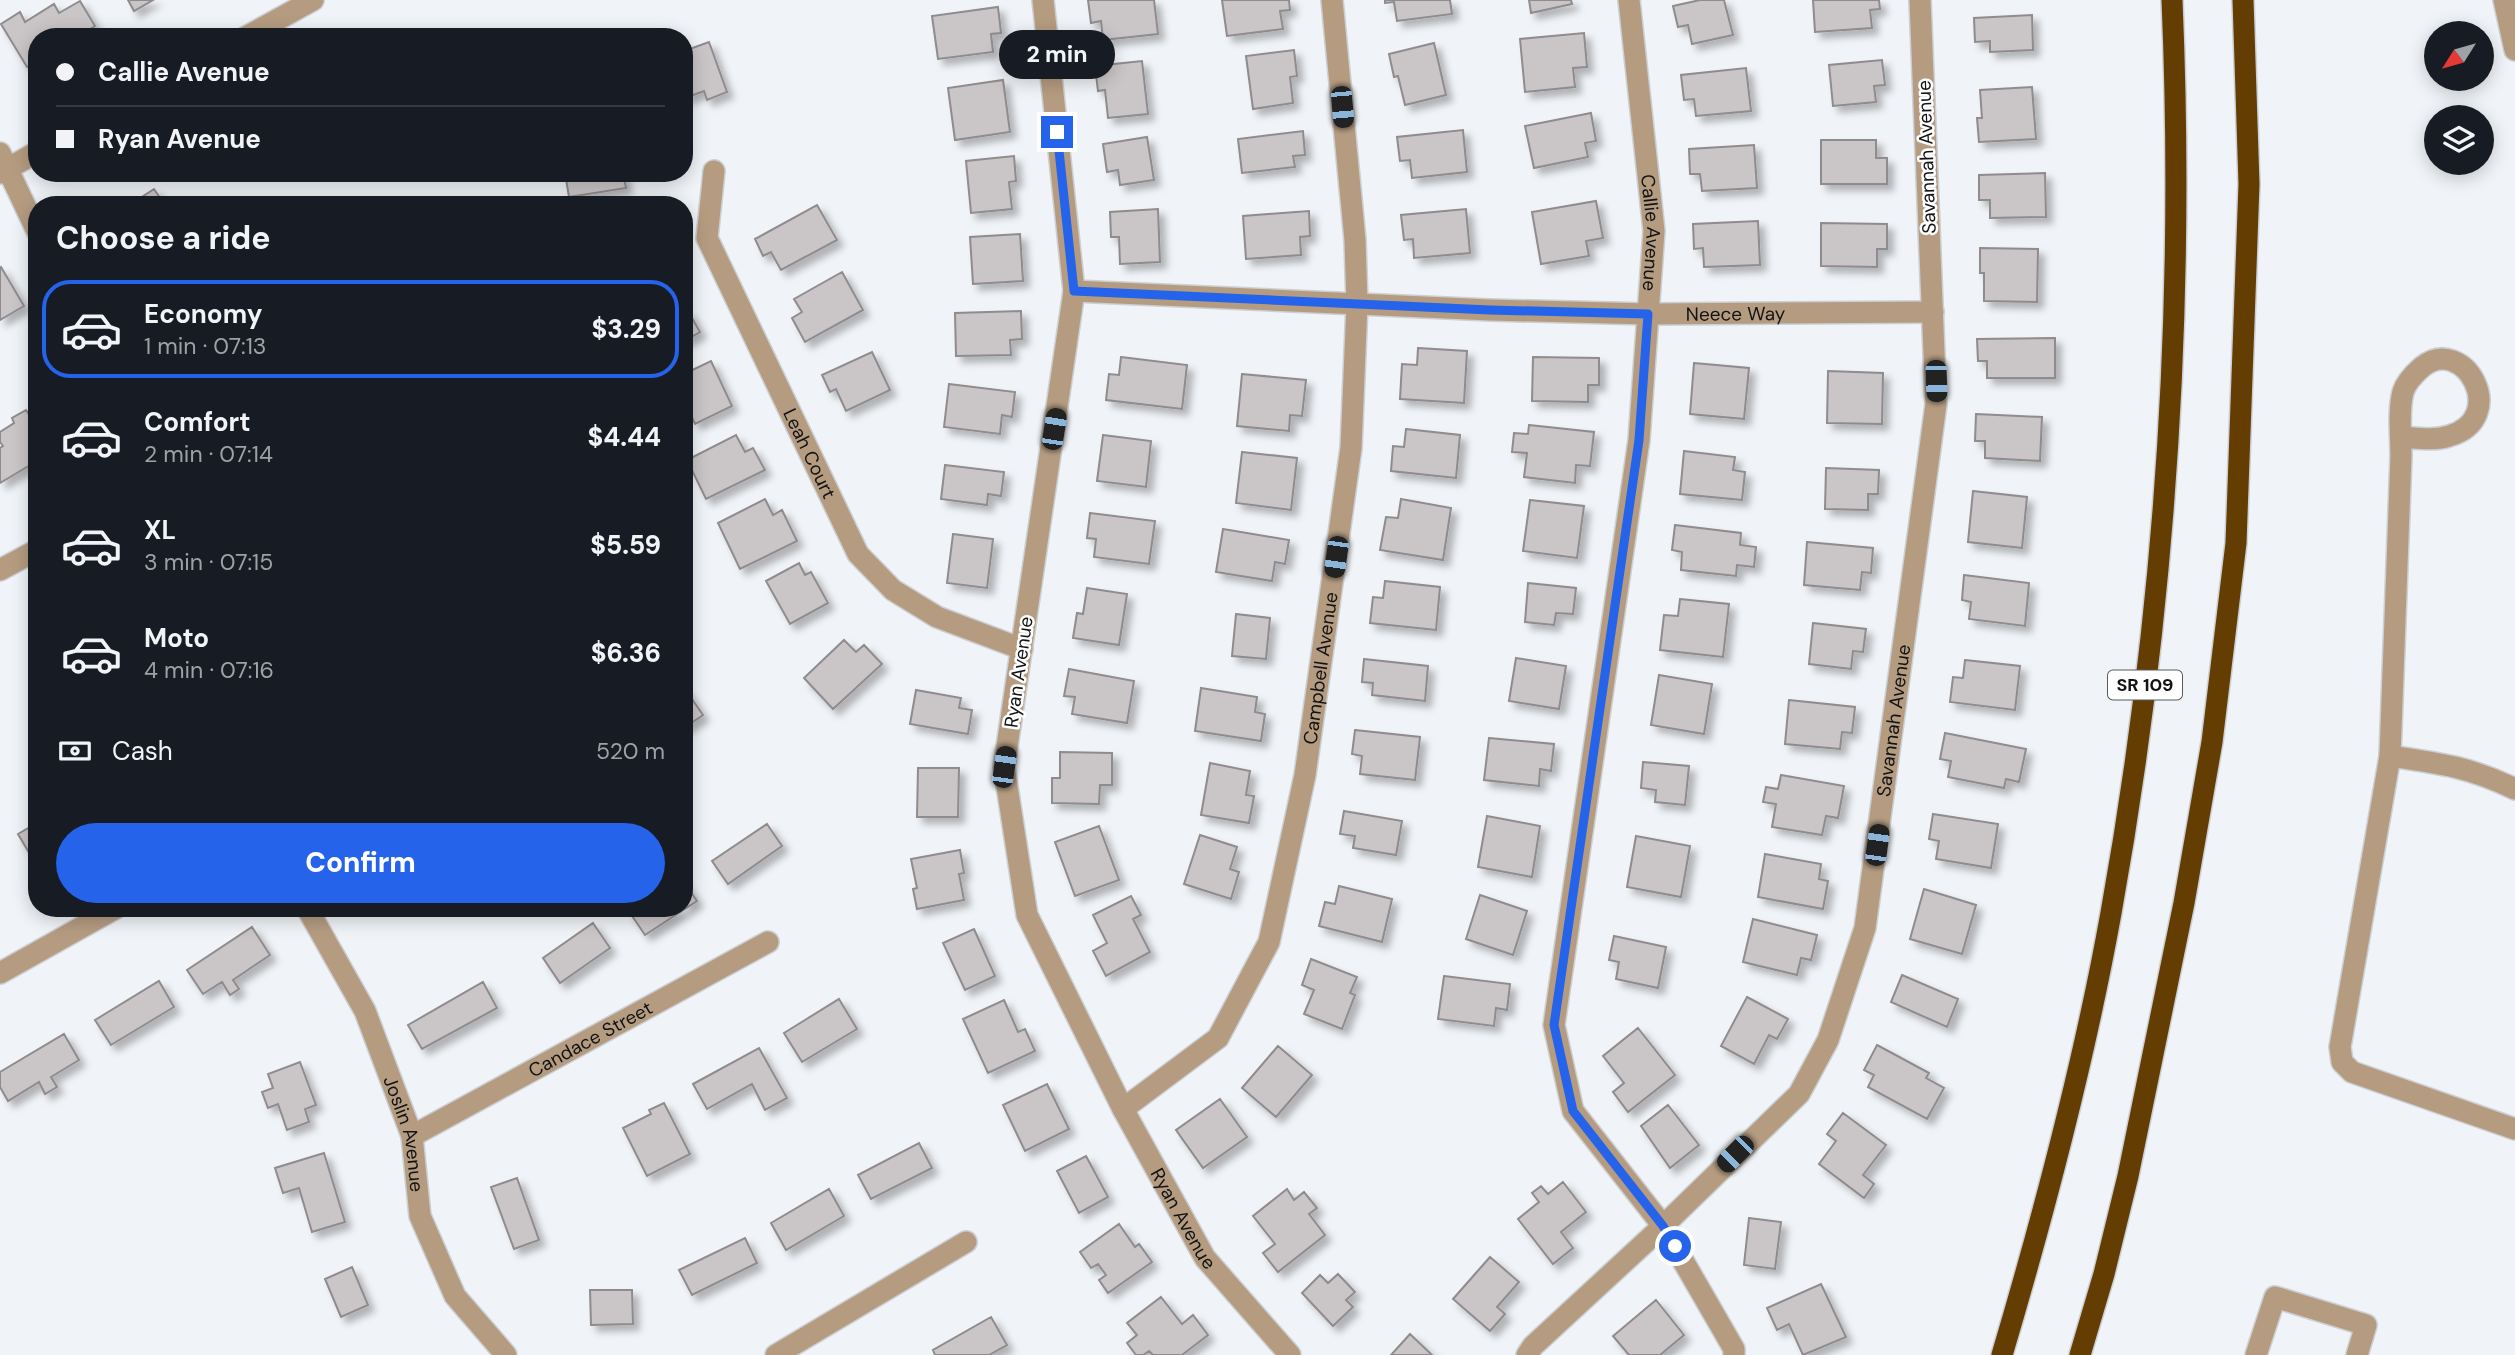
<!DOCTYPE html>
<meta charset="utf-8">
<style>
:root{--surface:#171b24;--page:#242831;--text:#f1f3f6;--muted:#9ea1a6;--line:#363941;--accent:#2563eb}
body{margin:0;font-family:"DM Sans",sans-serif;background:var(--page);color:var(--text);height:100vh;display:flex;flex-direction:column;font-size:26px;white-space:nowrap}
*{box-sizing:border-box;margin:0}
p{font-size:23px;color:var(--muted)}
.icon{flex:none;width:38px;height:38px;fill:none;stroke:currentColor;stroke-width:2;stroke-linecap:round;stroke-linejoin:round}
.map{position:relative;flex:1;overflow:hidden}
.sheet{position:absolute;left:28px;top:196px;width:665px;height:721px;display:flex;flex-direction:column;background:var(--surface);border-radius:28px;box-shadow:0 4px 18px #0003}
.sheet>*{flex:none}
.top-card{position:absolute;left:28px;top:28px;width:665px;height:154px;border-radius:28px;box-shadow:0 4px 18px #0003;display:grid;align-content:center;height:154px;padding:0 28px;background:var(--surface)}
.needle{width:46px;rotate:233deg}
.buttons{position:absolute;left:2424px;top:21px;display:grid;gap:14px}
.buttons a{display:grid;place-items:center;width:70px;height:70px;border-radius:50%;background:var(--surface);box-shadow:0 4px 18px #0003;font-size:35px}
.end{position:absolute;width:32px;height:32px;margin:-16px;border:9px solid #2563eb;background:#fff;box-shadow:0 0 0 4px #fff}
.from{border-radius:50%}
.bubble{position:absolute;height:49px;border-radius:24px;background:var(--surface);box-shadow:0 4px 18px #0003;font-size:23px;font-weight:800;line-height:49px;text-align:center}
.car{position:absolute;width:21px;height:42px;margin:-21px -10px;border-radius:9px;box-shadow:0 0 5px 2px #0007;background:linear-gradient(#222 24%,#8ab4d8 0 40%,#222 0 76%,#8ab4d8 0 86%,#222 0)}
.top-card b{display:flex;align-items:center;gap:24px;height:66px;font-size:26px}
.top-card b+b{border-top:2px solid var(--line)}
.top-card i{width:18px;height:18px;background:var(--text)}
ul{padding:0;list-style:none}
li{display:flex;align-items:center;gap:21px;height:98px;margin:0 14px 10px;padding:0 14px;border:4px solid transparent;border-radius:28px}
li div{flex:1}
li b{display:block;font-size:26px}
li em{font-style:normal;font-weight:800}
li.active{border-color:var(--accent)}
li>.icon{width:63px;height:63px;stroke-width:1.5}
h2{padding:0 28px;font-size:32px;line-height:84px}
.pay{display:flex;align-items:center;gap:18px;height:77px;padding:0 28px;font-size:26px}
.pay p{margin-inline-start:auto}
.action{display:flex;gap:14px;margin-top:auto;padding:14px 28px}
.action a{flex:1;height:80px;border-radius:42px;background:var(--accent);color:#fff;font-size:28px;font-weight:800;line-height:80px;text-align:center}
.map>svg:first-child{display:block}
.building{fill:#cac5c7;stroke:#908b8d;stroke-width:2;filter:url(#shadow)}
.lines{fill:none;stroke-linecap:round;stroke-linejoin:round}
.minor-casing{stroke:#cccfd3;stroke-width:24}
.highway-casing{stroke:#cccfd3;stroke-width:24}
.minor{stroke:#b59c81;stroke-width:21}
.highway{stroke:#643d02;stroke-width:21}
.route{stroke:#2563eb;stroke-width:9}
.labels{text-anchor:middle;stroke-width:5;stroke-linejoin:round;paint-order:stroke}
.shield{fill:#fff;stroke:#595a5a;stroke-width:2}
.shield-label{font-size:18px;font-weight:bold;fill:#121314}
.street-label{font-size:19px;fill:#121314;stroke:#fff}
</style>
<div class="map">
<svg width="2515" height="1355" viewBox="0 0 2515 1355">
<defs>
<filter id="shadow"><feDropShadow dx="6" dy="6" stdDeviation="3.5" flood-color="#0004"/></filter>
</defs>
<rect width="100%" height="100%" fill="#f0f3f7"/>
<path class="building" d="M128 0H153L134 11Z
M1088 0H1154L1158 34 1103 40 1101 21 1091 23Z
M1222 0H1289L1290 10 1280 11 1283 29 1227 36Z
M1385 0H1450L1452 14 1397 21 1394 2 1385 3Z
M1529 0H1571L1572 4 1531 13Z
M1700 0H1724L1733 35 1692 44 1688 25 1678 27 1673 6Z
M1813 0H1879L1880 9 1870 10 1872 28 1815 32Z
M80 1 95 26 77 37H37V61L27 67 1 24 20 12 25 22 54 4 59 13Z
M998 7 1001 33 991 34 993 52 938 59 932 16Z
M2032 15 2033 50 1990 52V41L1975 42 1974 18Z
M1584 33 1587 67 1573 68 1575 87 1525 92 1520 39Z
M709 42 727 92 707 100 704 91 685 98 684 51Z
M1434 43 1446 95 1405 105 1398 76 1394 77 1389 54Z
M1294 50 1297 76 1290 77 1293 103 1253 109 1246 56Z
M1882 60 1885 85 1874 86 1876 102 1833 106 1829 65Z
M1142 61 1148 114 1108 118 1105 90 1098 91 1095 66Z
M1746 68 1751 111 1696 116 1694 99 1684 100 1681 75Z
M1003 80 1010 132 955 140 948 88Z
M2032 87 2036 139 1979 142 1977 118H1982L1980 90Z
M1591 113 1596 141 1585 143 1588 157 1534 168 1525 126Z
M1463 130 1467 172 1412 178 1410 160 1400 161 1397 137Z
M1303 131 1305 155 1293 156 1295 167 1242 173 1238 139Z
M1147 137 1154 180 1120 185 1118 170 1107 172 1103 144Z
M1821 140H1876V158H1887V184H1821Z
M1754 145 1757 188 1702 191 1700 174H1690L1689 149Z
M1014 156 1016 181 1009 182 1012 209 971 213 966 161Z
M565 173H623L626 188 569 197Z
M2045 173 2046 217 1990 218V200H1979V175Z
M154 189 165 205H132L131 204Z
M1596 201 1603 238 1586 241 1589 256 1541 264 1532 212Z
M817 205 837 240 781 270 771 252 763 256 755 239Z
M1158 209 1160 262 1120 264 1119 237H1111L1110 212Z
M1466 209 1470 253 1414 258 1413 239 1404 240 1401 215Z
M1309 211 1310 236 1300 237 1301 255 1246 259 1243 216Z
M1758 221 1760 265 1704 267 1703 248 1694 249 1693 224Z
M1821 223 1887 224V249H1877V267L1821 266Z
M1020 234 1023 281 973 284 970 237Z
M1980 248 2038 249 2037 302 1984 301V273H1980Z
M1 267 24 306 0 320V268Z
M842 272 863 310 805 342 792 318 802 312 794 299Z
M688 311 700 332 684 341V314Z
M1021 311 1022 339 1010 340 1011 355 956 356 955 313Z
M2055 338V378H1987V361H1978L1977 339Z
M1418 348 1467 351 1464 403 1400 399 1402 364 1417 365Z
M872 352 890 390 846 411 836 389 830 392 822 375Z
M1121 357 1187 365 1182 409 1106 400 1109 374 1119 375Z
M1533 357 1599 358V385H1588V402L1532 401Z
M711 361 732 406 695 424 684 400V374Z
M1694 363 1749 368 1744 419 1690 414Z
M1828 371 1883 373 1882 424 1827 423Z
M1242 374 1306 380 1302 416 1290 415 1289 431 1237 426Z
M949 384 1015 392 1012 417 1002 415 1000 434 944 427Z
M26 410 37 427V461L0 483V448L3 446 0 442V432L14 423 12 418Z
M1976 414 2042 417 2040 461 1985 458V441H1975Z
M1529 425 1594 432 1590 466 1576 465 1575 483 1524 477 1527 453 1512 452 1514 433 1528 434Z
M1406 429 1460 435 1456 478 1391 471 1393 446 1404 447Z
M736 435 745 452 753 448 765 470 706 499 687 460Z
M1103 435 1151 441 1146 487 1097 481Z
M1684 451 1735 457 1733 470 1745 472 1742 500 1680 494Z
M1242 452 1297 458 1291 510 1236 503Z
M945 465 1004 472 1001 496 988 494 987 505 941 499Z
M1826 468 1879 470 1878 494H1868V510L1825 509Z
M1973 491 2027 497 2022 548 1968 542Z
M765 499 773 515 782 510 797 541 740 569 718 523Z
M1401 499 1451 508 1443 560 1380 550 1386 517 1398 518Z
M1530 500 1584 506 1577 558 1523 551Z
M1090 513 1155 521 1149 564 1094 557 1096 539 1087 538Z
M1675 525 1741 533 1740 545 1756 547 1754 567 1737 565 1736 576 1681 570 1682 552 1672 550Z
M1223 529 1289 540 1285 564 1275 562 1272 581 1216 572Z
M953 534 993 539 987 588 947 583Z
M1807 542 1873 548 1871 573 1862 572 1860 590 1804 585Z
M799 563 805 575 811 572 828 603 790 624 766 581Z
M1964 575 2029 583 2025 626 1969 619 1971 602 1962 600Z
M1385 581 1440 587 1436 630 1370 623 1373 597 1383 598Z
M1528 583 1576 588 1573 614 1556 613 1554 625 1525 622Z
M1087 588 1127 594 1119 645 1073 638 1077 613 1083 614Z
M1680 599 1729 604 1723 657 1660 650 1664 615 1678 616Z
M1236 614 1270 618 1266 659 1232 656Z
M1813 623 1866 629 1863 652 1853 651 1851 669 1809 664Z
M844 640 856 652 864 645 882 664 833 709 804 678Z
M1516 658 1566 666 1559 709 1509 701Z
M1364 659 1428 666 1425 701 1372 695 1373 683 1362 682Z
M1965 660 2020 666 2015 710 1950 702 1953 677 1963 678Z
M1069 669 1134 681 1127 723 1072 714 1075 697 1064 696Z
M1659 675 1712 684 1704 734 1651 725Z
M1201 688 1257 697 1255 712 1265 714 1261 741 1195 731Z
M685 689 703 715 684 728V690Z
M916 690 961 698 959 708 972 710 968 734 910 724Z
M1789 700 1855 707 1852 733 1842 732 1840 749 1785 744Z
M1355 730 1420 737 1415 780 1360 774 1362 756 1352 754Z
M1945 733 2026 749 2019 782 2006 779 2004 788 1948 777 1951 761 1940 759Z
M1489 738 1554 744 1551 771 1540 769 1539 786 1484 780Z
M1060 752 1112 753V785H1100L1099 804 1052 803V778H1060Z
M1643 762 1689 766 1685 805 1655 802 1656 790 1641 788Z
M1210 763 1250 771 1246 795 1254 796 1249 823 1201 815Z
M918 768H959L958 817H917Z
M1781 775 1844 786 1838 818 1826 816 1822 835 1772 827 1776 804 1763 802 1766 787 1778 789Z
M1344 811 1402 821 1396 855 1353 848 1355 836 1340 834Z
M1933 814 1998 824 1991 868 1936 859 1939 841 1929 839Z
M1487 816 1540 826 1532 877 1478 867Z
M37 823V859L34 861 18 834Z
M767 824 782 846 728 884 712 861Z
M1099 826 1119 880 1075 896 1055 842Z
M1200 835 1237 847 1230 869 1239 872 1231 899 1184 884Z
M1636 836 1690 846 1681 897 1627 887Z
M960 850 964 873 959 874 964 900 917 909 913 889 917 888 911 859Z
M1765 854 1821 864 1819 879 1828 881 1823 909 1758 897Z
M684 882 697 901 645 935 628 910 684 908Z
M1339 886 1392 899 1382 942 1319 926 1325 902 1335 904Z
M1924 889 1976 905 1962 954 1910 939Z
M1480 895 1527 911 1513 955 1466 939Z
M1131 896 1141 915 1133 919 1150 952 1106 976 1093 951 1107 943 1093 915Z
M1753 919 1817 935 1811 960 1801 958 1797 975 1743 962Z
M593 923 610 948 560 983 543 958Z
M252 927 270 955 233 980 239 989 230 995 222 982 203 994 187 970Z
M974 929 995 976 965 990 943 943Z
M1614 936 1666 947 1658 988 1616 979 1619 962 1609 960Z
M1311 959 1357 977 1350 993 1355 995 1342 1029 1304 1014 1314 990 1302 985Z
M1902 975 1958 999 1947 1027 1891 1002Z
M1444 976 1510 984 1507 1010 1496 1008 1494 1026 1438 1019Z
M159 981 174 1007 111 1045 95 1020Z
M483 982 497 1008 422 1049 408 1025Z
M1747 997 1788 1019 1777 1039 1769 1035 1754 1064 1721 1046Z
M839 999 857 1029 802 1062 784 1033Z
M1004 1000 1018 1032 1025 1029 1035 1051 988 1073 963 1019Z
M1638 1028 1675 1075 1628 1112 1613 1092 1624 1083 1603 1056Z
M64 1034 79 1060 51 1077 57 1087 45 1094 39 1082 8 1101 0 1087V1072Z
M1877 1045 1929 1073 1926 1078 1944 1088 1927 1119 1868 1087 1874 1075 1864 1070Z
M1278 1046 1312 1075 1276 1117 1242 1088Z
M759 1048 787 1098 765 1110 752 1084 707 1109 693 1084Z
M300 1062 316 1105 305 1109 309 1122 287 1130 278 1104 268 1108 262 1092 273 1088 268 1074Z
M1047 1084 1069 1129 1025 1151 1003 1105Z
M1220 1099 1247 1137 1203 1168 1176 1130Z
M664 1103 690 1154 647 1176 623 1128 651 1114 649 1110Z
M1668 1105 1699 1145 1670 1168 1641 1126Z
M1843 1113 1886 1145 1863 1175 1874 1184 1864 1198 1819 1164 1836 1141 1827 1134Z
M919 1143 932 1168 871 1199 858 1175Z
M324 1153 345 1222 312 1232 299 1188 283 1193 275 1168Z
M1086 1156 1108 1197 1079 1213 1057 1171Z
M517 1178 539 1240 514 1249 491 1187Z
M1563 1182 1586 1212 1561 1232 1573 1248 1553 1264 1518 1219 1539 1202 1532 1193 1541 1186 1548 1194Z
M829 1189 844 1216 786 1250 771 1223Z
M1287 1189 1294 1200 1304 1192 1317 1208 1309 1214 1325 1235 1278 1272 1263 1253 1275 1244 1253 1216Z
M1749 1218 1781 1222 1775 1269 1744 1265Z
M1119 1224 1135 1247 1139 1244 1152 1262 1108 1293 1099 1280 1106 1275 1098 1264 1091 1268 1080 1252Z
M745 1238 757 1263 692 1295 679 1270Z
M1490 1257 1519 1282 1497 1307 1505 1314 1490 1331 1453 1299Z
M352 1267 368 1305 341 1317 325 1279Z
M1338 1274 1355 1292 1346 1300 1353 1307 1333 1326 1302 1293 1320 1275 1328 1283Z
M1821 1284 1846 1337 1803 1355 1789 1324 1777 1330 1767 1308Z
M590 1290H632L633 1324 591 1325Z
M1161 1297 1182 1324 1193 1315 1208 1335 1182 1355H1153L1149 1351 1143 1355H1136L1127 1343 1137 1335 1127 1323Z
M1656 1300 1684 1335 1660 1355H1629L1613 1336Z
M991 1317 1007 1345 989 1355H935L933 1350Z
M1410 1334 1432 1355H1391Z"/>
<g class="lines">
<g class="minor-casing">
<g id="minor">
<path id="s1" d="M1043 0 1074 291 1004 767 1027 915 1123 1109 1205 1258 1290 1355"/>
<path id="s2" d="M1629 0 1654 231 1639 440 1554 1025 1573 1111 1663 1226 1734 1349V1355"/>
<path d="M2504 0 2515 50"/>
<path d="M246 37 313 0"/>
<path d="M0 153 37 231"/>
<path id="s3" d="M714 171 707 238 858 554 893 590 937 617 1022 649"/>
<path d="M0 173 37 152"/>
<path id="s4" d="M1074 291 1490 310 1648 314 1933 312"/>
<path d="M2401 437C2417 438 2434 441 2449 436 2511 418 2464 333 2422 367 2414 374 2406 382 2403 392 2398 411 2401 437 2401 456L2390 756 2340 1047 2342 1062 2352 1072 2515 1129"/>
<path d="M0 570 37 550"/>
<path d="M2390 756C2439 763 2470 767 2515 789"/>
<path id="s5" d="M307 908 365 1011 412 1136 420 1216 455 1296 506 1355"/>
<path d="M0 973 116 908"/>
<path id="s6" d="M1123 1109 1218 1038 1269 942 1305 775 1351 448 1357 304 1355 240 1332 0"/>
<path id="s7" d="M412 1136 768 942"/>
<path d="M776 1355 966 1242"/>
<path id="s8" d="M1527 1355 1533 1346 1663 1226 1799 1094 1828 1040 1865 928 1936 404 1920 0"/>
<path d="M2256 1355 2275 1297 2366 1325 2357 1355"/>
</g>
</g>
<g class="highway-casing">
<path id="highway" d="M2002 1355C2045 1210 2084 1063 2111 913 2165 614 2185 304 2172 0
M2080 1355 2104 1274 2128 1176 2184 903 2212 742 2236 543 2249 184 2243 0"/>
</g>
<use href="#minor" class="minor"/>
<use href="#highway" class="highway"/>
</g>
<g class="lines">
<path class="route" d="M1057 132 1074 291 1490 310 1648 314 1639 440 1554 1025 1573 1111 1663 1226 1675 1246"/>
</g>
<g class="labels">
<rect class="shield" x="2108" y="670.5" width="74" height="29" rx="5"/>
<g class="shield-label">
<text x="2145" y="691">SR 109</text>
</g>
<g class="street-label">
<text transform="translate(1926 157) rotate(-92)" y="7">Savannah Avenue</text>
<text dy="7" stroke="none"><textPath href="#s2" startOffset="234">Callie Avenue</textPath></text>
<text dy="7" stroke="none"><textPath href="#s4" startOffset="662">Neece Way</textPath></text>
<text dy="7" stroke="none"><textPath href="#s3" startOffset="306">Leah Court</textPath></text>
<text dy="7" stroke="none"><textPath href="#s6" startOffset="506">Campbell Avenue</textPath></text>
<text transform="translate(1018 672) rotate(-82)" y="7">Ryan Avenue</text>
<text dy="7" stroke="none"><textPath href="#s8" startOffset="766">Savannah Avenue</textPath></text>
<text dy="7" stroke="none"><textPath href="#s7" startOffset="203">Candace Street</textPath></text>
<text dy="7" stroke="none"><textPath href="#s5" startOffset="248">Joslin Avenue</textPath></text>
<text dy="7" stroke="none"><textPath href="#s1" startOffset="1265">Ryan Avenue</textPath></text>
</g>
</g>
</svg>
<div class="buttons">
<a><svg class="needle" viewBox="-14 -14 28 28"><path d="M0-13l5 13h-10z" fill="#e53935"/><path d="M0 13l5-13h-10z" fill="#9ea1a6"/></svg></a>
<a><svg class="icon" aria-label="layers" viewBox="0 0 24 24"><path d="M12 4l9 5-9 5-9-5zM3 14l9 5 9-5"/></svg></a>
</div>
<i class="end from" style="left:1675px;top:1246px"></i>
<i class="end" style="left:1057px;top:132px"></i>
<div class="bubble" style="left:999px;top:30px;width:116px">2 min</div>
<i class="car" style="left:1342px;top:107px;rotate:175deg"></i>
<i class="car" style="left:1936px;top:381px;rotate:178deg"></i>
<i class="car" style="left:1054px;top:429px;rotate:9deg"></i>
<i class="car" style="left:1336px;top:557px;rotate:188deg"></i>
<i class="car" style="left:1004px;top:767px;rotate:8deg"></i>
<i class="car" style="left:1877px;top:845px;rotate:8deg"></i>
<i class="car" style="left:1735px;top:1154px;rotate:225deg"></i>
<div class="top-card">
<b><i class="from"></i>Callie Avenue</b>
<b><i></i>Ryan Avenue</b>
</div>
<section class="sheet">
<h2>Choose a ride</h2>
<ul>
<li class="active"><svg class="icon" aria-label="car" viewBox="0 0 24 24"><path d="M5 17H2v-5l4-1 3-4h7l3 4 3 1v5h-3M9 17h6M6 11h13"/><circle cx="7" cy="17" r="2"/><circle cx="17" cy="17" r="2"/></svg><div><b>Economy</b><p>1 min · 07:13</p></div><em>$3.29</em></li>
<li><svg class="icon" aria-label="car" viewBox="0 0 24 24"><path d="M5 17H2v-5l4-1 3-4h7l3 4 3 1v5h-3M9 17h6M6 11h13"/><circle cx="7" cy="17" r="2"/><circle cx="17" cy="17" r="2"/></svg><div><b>Comfort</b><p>2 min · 07:14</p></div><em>$4.44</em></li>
<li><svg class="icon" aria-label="car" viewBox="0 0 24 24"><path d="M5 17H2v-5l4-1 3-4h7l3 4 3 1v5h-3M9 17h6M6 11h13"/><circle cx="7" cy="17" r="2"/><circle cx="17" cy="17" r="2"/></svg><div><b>XL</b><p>3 min · 07:15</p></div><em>$5.59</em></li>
<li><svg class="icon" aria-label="car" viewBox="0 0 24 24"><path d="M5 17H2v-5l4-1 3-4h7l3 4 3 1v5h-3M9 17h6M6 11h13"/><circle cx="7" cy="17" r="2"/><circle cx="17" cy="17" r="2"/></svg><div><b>Moto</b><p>4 min · 07:16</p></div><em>$6.36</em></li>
</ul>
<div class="pay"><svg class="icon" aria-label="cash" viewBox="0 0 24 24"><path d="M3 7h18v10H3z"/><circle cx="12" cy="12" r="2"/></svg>Cash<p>520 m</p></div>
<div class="action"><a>Confirm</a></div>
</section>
</div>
